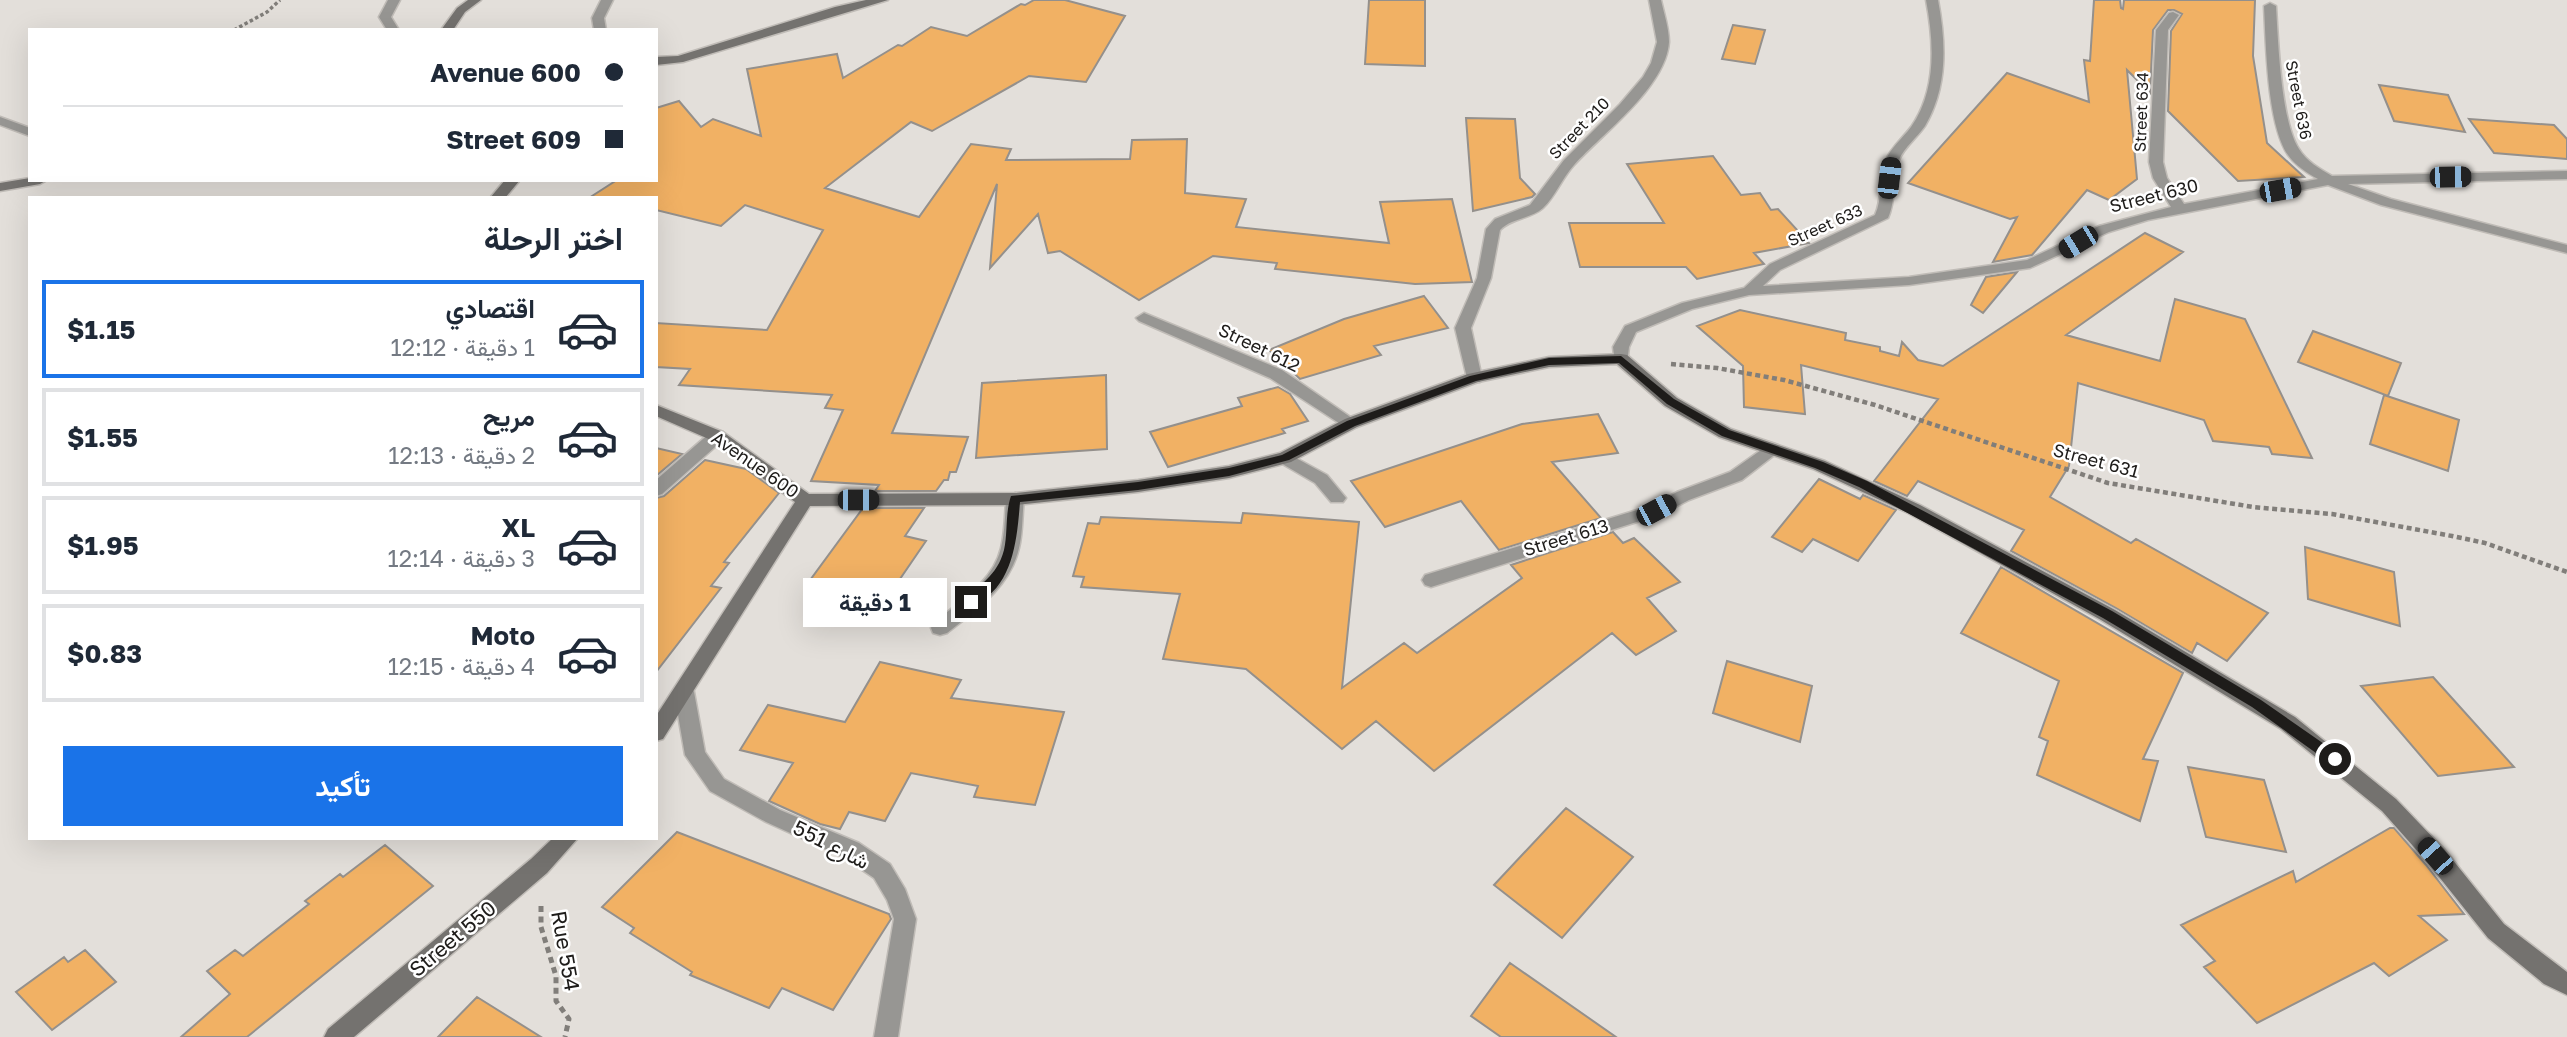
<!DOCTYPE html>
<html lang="ar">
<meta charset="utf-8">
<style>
:root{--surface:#fff;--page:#f2f2f3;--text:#1f2937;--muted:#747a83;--line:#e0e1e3;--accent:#1a73e8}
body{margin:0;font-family:"Golos Text",Vazirmatn,sans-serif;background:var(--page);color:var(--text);direction:rtl;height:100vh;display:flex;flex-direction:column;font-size:26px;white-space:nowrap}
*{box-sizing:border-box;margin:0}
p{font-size:23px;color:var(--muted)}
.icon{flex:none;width:38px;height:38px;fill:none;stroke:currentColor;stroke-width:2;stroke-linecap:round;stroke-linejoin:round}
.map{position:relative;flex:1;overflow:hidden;direction:ltr}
.details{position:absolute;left:28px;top:196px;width:630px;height:644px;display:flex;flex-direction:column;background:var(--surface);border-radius:0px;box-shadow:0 7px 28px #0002;direction:rtl}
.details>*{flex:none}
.top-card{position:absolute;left:28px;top:28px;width:630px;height:154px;border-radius:0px;box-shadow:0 7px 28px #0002;direction:rtl;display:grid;align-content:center;height:154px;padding:0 35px;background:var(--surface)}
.end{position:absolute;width:32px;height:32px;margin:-16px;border:9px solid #1e1c1a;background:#fff;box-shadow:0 0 0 4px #fff}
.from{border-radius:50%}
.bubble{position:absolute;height:49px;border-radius:0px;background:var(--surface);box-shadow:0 7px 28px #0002;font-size:23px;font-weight:700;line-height:49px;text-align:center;direction:rtl}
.car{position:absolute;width:21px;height:42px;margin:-21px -10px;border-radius:9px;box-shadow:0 0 5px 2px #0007;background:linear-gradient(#222 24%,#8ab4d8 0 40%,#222 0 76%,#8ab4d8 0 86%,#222 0)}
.top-card b{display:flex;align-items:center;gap:24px;height:66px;font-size:26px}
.top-card b+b{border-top:2px solid var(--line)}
.top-card i{width:18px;height:18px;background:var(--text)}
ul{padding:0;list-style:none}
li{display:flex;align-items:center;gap:21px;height:98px;margin:0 14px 10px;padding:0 21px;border:4px solid var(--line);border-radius:0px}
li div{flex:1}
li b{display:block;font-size:26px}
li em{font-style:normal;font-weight:700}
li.active{border-color:var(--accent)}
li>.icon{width:63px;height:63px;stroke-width:1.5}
h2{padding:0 35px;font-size:32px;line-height:84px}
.action{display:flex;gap:14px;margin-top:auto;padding:14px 35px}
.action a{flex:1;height:80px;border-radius:0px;background:var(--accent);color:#fff;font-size:28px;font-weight:700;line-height:80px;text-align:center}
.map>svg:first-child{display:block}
.building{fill:#f1b164;stroke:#94908c;stroke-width:2}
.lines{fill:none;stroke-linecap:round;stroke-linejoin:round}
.street-casing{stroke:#c0bcb7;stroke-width:3}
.secondary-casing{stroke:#c0bcb7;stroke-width:3}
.path-far2{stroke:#817e7a;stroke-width:3.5;stroke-dasharray:3.5 2.5;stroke-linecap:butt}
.path-far1{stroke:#817e7a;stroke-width:4.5;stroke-dasharray:5 3.5;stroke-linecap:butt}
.path{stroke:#817e7a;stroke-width:5;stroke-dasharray:6 4.5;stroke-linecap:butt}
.street{fill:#979693;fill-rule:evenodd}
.secondary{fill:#74726f;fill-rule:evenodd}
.route{fill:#1e1c1a}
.labels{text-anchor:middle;stroke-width:5;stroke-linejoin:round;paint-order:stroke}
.far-street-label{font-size:16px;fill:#1e1c1a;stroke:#fff}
.street-label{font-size:18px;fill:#1e1c1a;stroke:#fff}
.near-street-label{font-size:21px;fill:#1e1c1a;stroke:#fff}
</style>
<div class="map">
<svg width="2567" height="1037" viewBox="0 0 2567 1037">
<rect width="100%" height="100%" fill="#e3dfda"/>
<path class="building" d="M1034 0H1065L1125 16 1086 82 1029 76 932 131 911 122 825 188 919 217 971 144 1011 149 1006 160 1130 159 1132 140 1187 139 1185 193 1246 199 1236 227 1389 243 1380 202 1452 199 1472 282 1415 284 1275 269 1277 263 1213 256 1139 300 1060 251 1048 253 1038 214 990 268 997 184 892 433 968 437 956 472H950L948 480H944L936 491H875L879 485 811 481 843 410 825 408 832 395 679 385 690 369 656 367V323L767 330 823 230 745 205 721 226 656 210V198H589L617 180H656V108L679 101 701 127 713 119 761 136 747 69 837 54 843 78 898 45 902 46 931 27 967 36 1021 4 1025 5Z
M1369 0H1425V66L1365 64Z
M2094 0H2120L2121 8 2123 9 2124 0H2255L2253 56 2267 143 2304 177 2238 181 2168 111 2171 31 2182 14 2174 10H2168L2153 30 2150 93 2127 70 2137 179 2109 200 2087 190 2032 255 1993 262 2017 217 2010 219 1908 183 2007 73 2089 102 2084 60 2090 61Z
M1733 25 1765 30 1755 64 1722 59Z
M2379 85 2448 95 2465 132 2394 121Z
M1466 118 1515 119 1520 178 1535 194 1532 197 1473 211Z
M2469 119 2554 125 2567 139V159L2494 153Z
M1713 156 1741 195 1760 193 1771 210 1778 209 1809 243 1754 253 1764 264 1697 279 1686 267H1580L1569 223H1664L1627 164Z
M2145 233 2183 252 2066 335 2160 361 2175 299 2245 319 2312 458 2272 454 2269 447 2213 441 2204 420 2078 383 2069 466 2050 497 2131 543 2136 539 2268 613 2227 661 2197 643 2192 653 2116 608 2011 551 2024 530 1918 481 1907 496 1874 481 1938 399 1801 365 1805 414 1744 407 1743 366 1697 326 1740 310 1846 333 1845 340 1880 347V351L1899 356 1902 342 1918 360 1943 366Z
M2017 272 1983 313 1971 305 1986 277Z
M1424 296 1448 328 1374 346 1381 355 1300 379 1269 350 1344 319Z
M2313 331 2401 363 2388 396 2298 362Z
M1106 375 1107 449 976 458 982 383Z
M1278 387 1290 394 1308 421 1282 429 1285 433 1168 467 1150 432 1242 406 1238 398Z
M2384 395 2459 420 2448 471 2370 444Z
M1598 414 1618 453 1552 462 1601 518 1499 550 1461 501 1385 527 1351 481 1522 424Z
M656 448 682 454 656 476Z
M705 460 746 469 779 493 724 562 729 563 711 586 721 588 656 672V498L664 496Z
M1819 479 1860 499 1863 495 1896 510 1858 561 1813 539 1802 552 1772 537Z
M863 508H924L905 536 926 541 891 592 853 583 845 593 808 583Z
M1243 513 1359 522 1342 688 1404 643 1417 653 1522 578 1511 565 1613 532 1623 543 1634 538 1680 582 1647 598 1676 631 1636 655 1612 633 1434 771 1376 721 1342 749 1246 669 1163 659 1180 594 1081 587 1084 577 1073 576 1088 523 1099 524 1101 517 1241 523Z
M2305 547 2394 572 2400 626 2308 599Z
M2001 567 2183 673 2143 759 2158 761 2140 821 2037 775 2048 741 2039 737 2059 681 1961 633Z
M1727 661 1812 686 1800 742 1713 713Z
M880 662 961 680 951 698 1064 712 1035 805 974 797 978 786 911 773 885 821 849 812 840 829 820 824 769 801 793 763 740 750 768 705 845 722Z
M2433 677 2514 767 2438 776 2361 686Z
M2188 767 2264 780 2286 852 2206 837Z
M1566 808 1633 857 1562 938 1494 885Z
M2390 828H2394L2426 865 2464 914 2419 916 2447 940 2389 976 2374 963 2257 1023 2204 967 2215 961 2181 925 2293 871 2296 882Z
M677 832 889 914 891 919 833 1010 782 988 769 1008 690 975 692 972 630 933 634 928 602 907Z
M385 845 433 886 247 1037H181L230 994 207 971 235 950 243 956 309 904 305 901 340 874 343 877Z
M85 950 116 982 52 1030 16 992 64 957 68 962Z
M1510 963 1616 1037H1501L1471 1016Z
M477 997 541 1037H438Z"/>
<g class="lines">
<g class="street-casing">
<path id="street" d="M388 0H400L391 17 399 30H387L379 17Z
M601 0H613L604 18 606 30H594L592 18Z
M1649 0H1661C1664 14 1669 28 1669 42 1666 87 1603 133 1574 165 1562 178 1555 197 1543 208 1531 219 1511 218 1500 230L1491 278 1471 328 1482 378 1480 382H1468L1455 328 1477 278 1486 229 1495 219 1530 205 1564 160 1620 104 1643 77 1651 63 1657 42Z
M1926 0H1938C1946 43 1948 87 1925 126 1917 138 1904 147 1899 160 1891 179 1897 199 1888 218L1780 270 1763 286 1909 277 2027 260 2099 226 2171 207 2153 178 2149 162 2156 30 2169 13 2173 12 2179 15 2168 30 2163 162 2167 178 2184 204 2318 179C2307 173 2295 165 2288 155 2267 124 2266 44 2264 6L2270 3 2276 6C2278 40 2281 122 2299 149 2306 161 2320 169 2332 176L2567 171V179L2348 184 2391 199 2567 245V253L2381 205 2328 185 2148 220 2109 232 2030 268 1909 285 1749 295 1692 309 1636 332 1629 347 1627 363H1615L1613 347 1625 326 1682 303 1744 288 1770 264 1875 215C1883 198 1878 179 1885 162 1890 148 1902 139 1911 127 1937 90 1934 42 1926 0Z
M0 117 30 128V136L0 125Z
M1144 313 1282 370 1359 423 1357 427H1345L1270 378 1139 321 1136 318Z
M717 430 723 432 725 436 723 440 662 494 656 496V480L711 432Z
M1771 443 1777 445 1779 449 1777 453 1742 480 1689 500 1662 514 1431 587 1425 585 1422 580 1425 575 1650 506 1677 492 1730 472Z
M1285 452 1327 475 1346 498 1343 502H1331L1315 483 1279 462 1277 458 1279 454Z
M1015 493 1024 499C1022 515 1023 532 1019 548 1010 587 976 610 947 633L940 635 933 633 931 628 933 623C959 602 993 582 1001 548 1005 532 1005 515 1006 499Z
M684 684 691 686 694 692 705 752 724 779 780 810 859 843 890 864 905 889 916 919 898 1037H874L894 919 887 900 874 878 843 857 766 822 710 791 685 755 674 692 677 686Z"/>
</g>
<g class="secondary-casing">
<path id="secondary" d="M468 0H481L465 12 453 30H441L457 8Z
M866 0H888L683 62 656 65V57L678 56 835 7Z
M30 178V180H47L40 184 0 191V183Z
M505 180H520L505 198H490Z
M1621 354 1627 355 1677 398 1731 429 1825 461 1920 505 2115 610 2295 717 2396 799 2444 849 2504 924 2567 972V995L2544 984 2488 938 2428 863 2382 811 2281 729 2101 620 1908 513 1813 469 1719 437 1665 406 1617 364 1549 367 1478 382 1357 427 1291 462 1229 478 1138 492 1015 505 810 506 663 739 656 741V716L795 502 711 440 656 416V405L723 432 809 494 1015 493 1138 480 1229 466 1280 453 1345 419 1468 374 1549 357Z
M553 838H578L547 873 354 1037H324L328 1029 531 859Z"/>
</g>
<path class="path-far2" d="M234 30 267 12 280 0"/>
<path class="path-far1" d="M1671 364 1717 368 1784 380 1875 405 2108 483 2253 507 2332 514 2452 536 2485 543 2567 572"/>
<path class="path" d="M541 906V927L556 976V1001L569 1019 565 1037"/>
<use href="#street" class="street"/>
<use href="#secondary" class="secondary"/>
</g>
<path class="route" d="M1621 356 1674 399 1729 430 1823 462 1867 481 2112 611 2261 700 2340 755V763H2330L2252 707 2103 618 1859 487 1815 468 1722 436 1667 404 1619 363 1549 365 1476 381 1355 426 1289 460 1229 476 1138 490 1020 502C1017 540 1013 590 971 606L965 602C979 583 997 577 1004 550 1008 533 1005 513 1011 496L1138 482 1229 468 1282 455 1347 421 1470 376 1549 358Z"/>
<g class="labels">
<g class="far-street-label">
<text transform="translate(2299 100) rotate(79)" y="6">Street 636</text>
<text transform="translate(2141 112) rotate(-88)" y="6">Street 634</text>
<text transform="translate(1579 128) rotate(-46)" y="6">Street 210</text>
<text transform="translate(1825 225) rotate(-24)" y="6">Street 633</text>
</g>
<g class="street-label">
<text transform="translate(2154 196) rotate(-14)" y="6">Street 630</text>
<text transform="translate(1259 348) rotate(26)" y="6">Street 612</text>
<text transform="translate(2096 461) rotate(15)" y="6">Street 631</text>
<text transform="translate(755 465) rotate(35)" y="6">Avenue 600</text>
<text transform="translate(1566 538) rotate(-17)" y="6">Street 613</text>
</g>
<g class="near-street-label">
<text transform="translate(831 845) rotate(27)" y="7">شارع 551</text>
<text transform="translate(453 939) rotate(-40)" y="7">Street 550</text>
<text transform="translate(565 951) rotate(80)" y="7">Rue 554</text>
</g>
</g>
</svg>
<i class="end from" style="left:2335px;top:759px"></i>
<i class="end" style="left:971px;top:602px"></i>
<div class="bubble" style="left:803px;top:578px;width:144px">1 دقيقة</div>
<i class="car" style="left:2450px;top:177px;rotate:89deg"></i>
<i class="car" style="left:1889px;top:178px;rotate:7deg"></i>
<i class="car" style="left:2280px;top:190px;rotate:80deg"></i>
<i class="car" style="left:2078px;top:242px;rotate:239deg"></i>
<i class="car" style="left:858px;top:500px;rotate:90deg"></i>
<i class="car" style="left:1656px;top:510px;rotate:62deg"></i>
<i class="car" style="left:2435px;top:856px;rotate:318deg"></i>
<div class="top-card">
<b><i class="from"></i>Avenue 600</b>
<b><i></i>Street 609</b>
</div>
<section class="details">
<h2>اختر الرحلة</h2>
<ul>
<li class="active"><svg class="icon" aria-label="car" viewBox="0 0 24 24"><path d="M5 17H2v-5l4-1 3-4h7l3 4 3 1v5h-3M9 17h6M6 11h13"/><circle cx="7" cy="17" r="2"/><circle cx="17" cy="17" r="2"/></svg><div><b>اقتصادي</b><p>1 دقيقة · 12:12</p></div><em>$1.15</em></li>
<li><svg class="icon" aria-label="car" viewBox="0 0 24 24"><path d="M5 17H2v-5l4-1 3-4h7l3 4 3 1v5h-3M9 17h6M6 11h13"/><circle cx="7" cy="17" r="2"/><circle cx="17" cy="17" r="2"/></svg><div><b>مريح</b><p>2 دقيقة · 12:13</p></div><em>$1.55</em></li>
<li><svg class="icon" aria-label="car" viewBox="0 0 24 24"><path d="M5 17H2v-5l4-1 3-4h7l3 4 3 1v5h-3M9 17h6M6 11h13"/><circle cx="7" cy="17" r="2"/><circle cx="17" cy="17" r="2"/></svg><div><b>XL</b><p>3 دقيقة · 12:14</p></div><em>$1.95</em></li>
<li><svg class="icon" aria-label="car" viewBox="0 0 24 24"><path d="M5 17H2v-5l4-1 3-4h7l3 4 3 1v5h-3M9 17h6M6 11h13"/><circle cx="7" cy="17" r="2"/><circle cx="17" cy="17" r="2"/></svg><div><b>Moto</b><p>4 دقيقة · 12:15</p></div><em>$0.83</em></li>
</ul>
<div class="action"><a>تأكيد</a></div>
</section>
</div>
